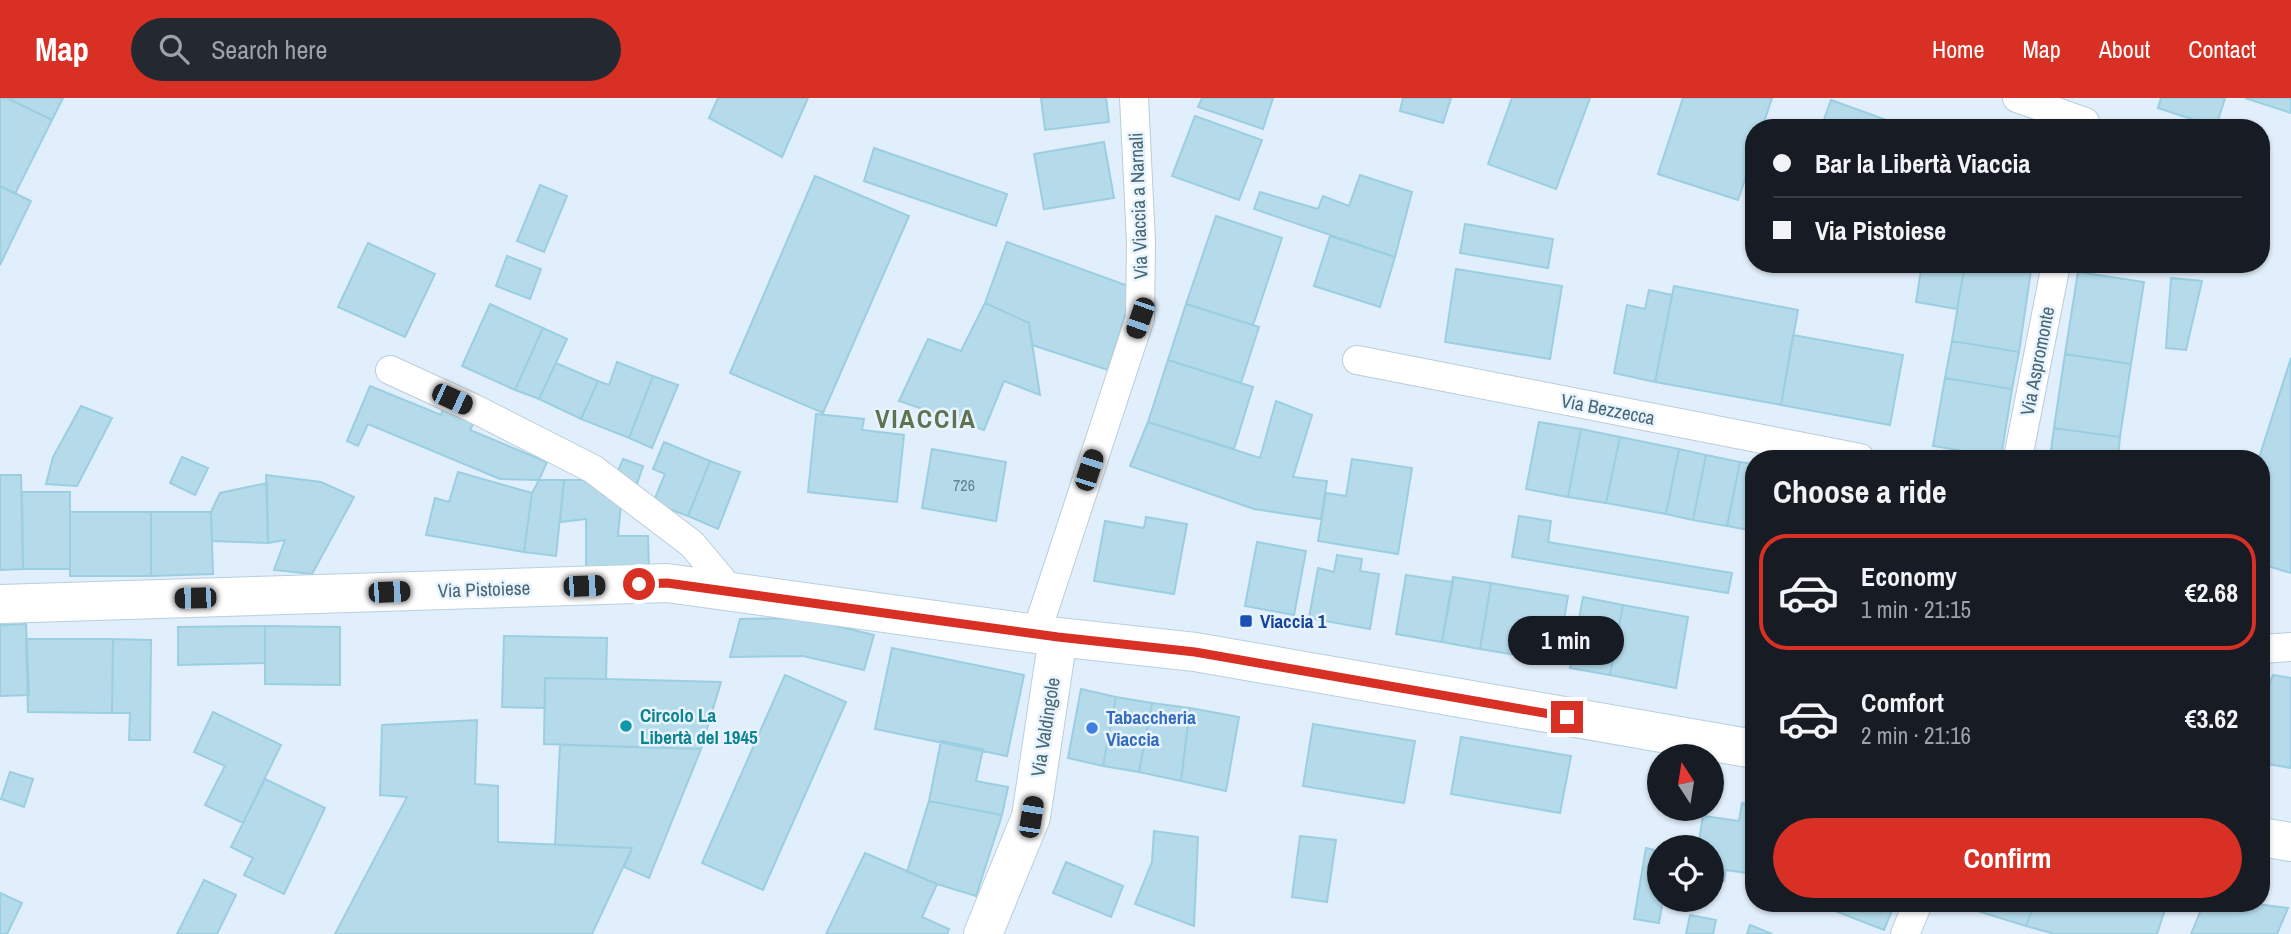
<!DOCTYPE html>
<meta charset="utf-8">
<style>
:root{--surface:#171b24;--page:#242831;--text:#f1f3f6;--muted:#9ea1a6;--line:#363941;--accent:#d93025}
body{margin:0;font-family:"Archivo Narrow",sans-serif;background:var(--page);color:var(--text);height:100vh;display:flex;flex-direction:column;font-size:26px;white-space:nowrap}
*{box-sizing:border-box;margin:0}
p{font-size:23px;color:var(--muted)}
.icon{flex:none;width:38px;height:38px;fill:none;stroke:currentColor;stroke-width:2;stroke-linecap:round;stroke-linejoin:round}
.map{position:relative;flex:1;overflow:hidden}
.sheet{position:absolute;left:1745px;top:352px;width:525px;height:462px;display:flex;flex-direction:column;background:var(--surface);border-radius:28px;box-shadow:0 2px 5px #0004}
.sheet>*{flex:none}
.top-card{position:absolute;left:1745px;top:21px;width:525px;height:154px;border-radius:28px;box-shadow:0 2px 5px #0004;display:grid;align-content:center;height:154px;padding:0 28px;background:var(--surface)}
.needle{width:46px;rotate:348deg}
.controls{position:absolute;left:1647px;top:646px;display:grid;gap:14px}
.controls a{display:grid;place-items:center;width:77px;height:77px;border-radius:50%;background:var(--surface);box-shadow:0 2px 5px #0004;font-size:35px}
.end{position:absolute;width:32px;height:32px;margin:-16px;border:9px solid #d93025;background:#fff;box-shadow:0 0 0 4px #fff}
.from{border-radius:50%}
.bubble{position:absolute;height:49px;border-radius:24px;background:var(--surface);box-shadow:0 2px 5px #0004;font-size:23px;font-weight:700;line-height:49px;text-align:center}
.car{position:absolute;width:21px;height:42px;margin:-21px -10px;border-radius:9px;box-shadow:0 0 5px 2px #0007;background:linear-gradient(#222 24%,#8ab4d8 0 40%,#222 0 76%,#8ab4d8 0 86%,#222 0)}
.top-card b{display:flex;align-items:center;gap:24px;height:66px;font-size:26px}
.top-card b+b{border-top:2px solid var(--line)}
.top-card i{width:18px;height:18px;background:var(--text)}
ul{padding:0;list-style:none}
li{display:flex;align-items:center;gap:21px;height:116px;margin:0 14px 10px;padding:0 14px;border:4px solid transparent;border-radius:28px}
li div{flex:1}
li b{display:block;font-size:26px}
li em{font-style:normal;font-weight:700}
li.selected{border-color:var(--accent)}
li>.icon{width:63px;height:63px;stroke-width:1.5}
h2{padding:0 28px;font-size:32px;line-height:84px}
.cta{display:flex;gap:14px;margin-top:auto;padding:14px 28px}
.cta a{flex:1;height:80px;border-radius:42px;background:var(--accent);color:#fff;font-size:28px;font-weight:700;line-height:80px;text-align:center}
header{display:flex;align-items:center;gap:42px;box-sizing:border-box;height:98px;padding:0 35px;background:var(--accent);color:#fff}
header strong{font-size:33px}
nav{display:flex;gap:38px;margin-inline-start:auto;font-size:24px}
.search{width:490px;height:63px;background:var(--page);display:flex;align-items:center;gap:18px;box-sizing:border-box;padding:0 24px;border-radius:38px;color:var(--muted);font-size:26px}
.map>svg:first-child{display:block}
.building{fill:#b5dbea;stroke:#9bcee1;stroke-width:2}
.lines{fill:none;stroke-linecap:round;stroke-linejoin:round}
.street-casing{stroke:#b9cdda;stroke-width:30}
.secondary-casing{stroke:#b7d0de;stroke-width:40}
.street{stroke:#fff;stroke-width:28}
.secondary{stroke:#fff;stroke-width:38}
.route{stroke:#d93025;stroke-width:9}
.transit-dot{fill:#1a4fb4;stroke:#e7f3fe;stroke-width:2.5}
.culture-dot{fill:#0f9aa8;stroke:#e7f3fe;stroke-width:2.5}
.shop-dot{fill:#3f7fe0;stroke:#e7f3fe;stroke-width:2.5}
.labels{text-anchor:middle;stroke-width:5;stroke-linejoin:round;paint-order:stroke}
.number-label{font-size:16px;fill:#64848f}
.street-label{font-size:19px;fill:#496771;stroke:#e7f3fe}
.transit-label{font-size:19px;font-weight:bold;fill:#164399;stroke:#e7f3fe;text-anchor:start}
.culture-label{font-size:19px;font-weight:bold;fill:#0d838f;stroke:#e7f3fe;text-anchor:start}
.shop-label{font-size:19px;font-weight:bold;fill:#366cbe;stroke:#e7f3fe;text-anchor:start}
.district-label{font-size:26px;font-weight:bold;letter-spacing:2px;fill:#607350;stroke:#e7f3fe}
</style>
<header>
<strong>Map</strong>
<div class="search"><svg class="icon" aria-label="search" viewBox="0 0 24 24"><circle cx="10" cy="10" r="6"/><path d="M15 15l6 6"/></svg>Search here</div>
<nav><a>Home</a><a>Map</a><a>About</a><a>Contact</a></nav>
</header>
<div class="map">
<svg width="2291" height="836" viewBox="0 0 2291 836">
<rect width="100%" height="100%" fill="#e1eefb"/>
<path class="building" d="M0 0H7L52 22 15 96 0 88Z
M7 0H63L52 22Z
M718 0H808L782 59 709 20Z
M1041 0H1106L1109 24 1045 32Z
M1202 0H1273L1263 31 1198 9Z
M1403 0H1451L1443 25 1400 13Z
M1512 0H1590L1556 91 1488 66Z
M1683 0H1772L1762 30H1754V55L1738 102 1658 76Z
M2161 0H2225L2216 29 2158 10Z
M2245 0H2291V15Z
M1831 2 1895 25 1893 30H1821Z
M1195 18 1262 42 1239 102 1172 78Z
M1104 44 1114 100 1044 111 1034 56Z
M874 50 1007 96 996 128 864 83Z
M1360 77 1412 94 1395 159 1254 111 1260 94 1318 111 1323 98 1349 108Z
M815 78 909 118 823 315 730 275Z
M540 87 567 98 544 154 517 143Z
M0 88 31 103 0 167Z
M1216 118 1282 140 1253 227 1186 206Z
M1465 126 1553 141 1548 170 1460 155Z
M1330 138 1395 159 1380 209 1314 188Z
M1007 144 1134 190 1108 272 1032 247 1029 225 985 205Z
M368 145 435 176 405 239 338 209Z
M507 158 541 171 530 201 496 188Z
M1922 166H1965L1957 211 1916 204Z
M1965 166H2032L2019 254 1952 243Z
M1456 171 1562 188 1550 261 1445 244Z
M2078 174 2144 184 2131 266 2065 256Z
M2171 180 2202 183 2186 252 2166 250Z
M1674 188 1798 212 1781 307 1655 284Z
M1649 192 1672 197 1655 284 1614 275 1627 207 1645 211Z
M985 205 1029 225 1040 297 1004 283 984 332 899 303 928 241 961 253Z
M490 206 543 230 515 292 462 268Z
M1186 206 1259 229 1241 285 1168 262Z
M543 230 567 241 539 301 515 292Z
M1793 237 1903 257 1890 327 1781 307Z
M1952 243 2019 254 2012 291 1945 280Z
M2065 256 2131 266 2120 339 2054 330Z
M2291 260V475L2261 466V360H2259Z
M1168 262 1253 289 1234 351 1148 324Z
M617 264 653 278 629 340 581 321 598 283 609 287Z
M556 265 598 283 581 321 539 301Z
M653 278 678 287 652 350 629 340Z
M1945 280 2012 291 2001 359 1933 348Z
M370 288 441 317 444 309 475 322 470 332 547 364 539 382 500 381 368 326 358 348 347 343Z
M1276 303 1312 317 1293 379 1327 383 1321 421 1254 411 1130 368 1148 324 1260 360Z
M81 308 112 320 77 388 46 386 53 359Z
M816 316 864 321 862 332 904 337 897 404 808 394Z
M1539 324 1581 331 1568 399 1526 391Z
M2054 330 2120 339 2118 360H2050Z
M1581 331 1620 339 1606 405 1568 399Z
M1620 339 1679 351 1666 416 1606 405Z
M664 344 710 363 688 418 653 405 665 376 653 371Z
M932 351 1006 364 996 423 922 410Z
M1679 351 1706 357 1693 422 1666 416Z
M1706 357 1740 364 1727 428 1693 422Z
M182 359 208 370 195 397 170 385Z
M623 361 643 368 637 386 616 378Z
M1352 361 1412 370 1398 456 1318 443 1326 395 1346 398Z
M710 363 740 374 718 431 688 418Z
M1740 364 1754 366V433L1727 428Z
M458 374 532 395 524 454 426 437 435 400 449 404Z
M0 377H21L23 471 0 472Z
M266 377 321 384 354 399 312 476 274 472 285 442 268 445Z
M539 382H564L556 458 524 454 532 395Z
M564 382H583L621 405 618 438H648L649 470 586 471V421L560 424Z
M267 385 268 445 212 443 211 414 220 395Z
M22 394H70V471H23Z
M70 414H151V478H70Z
M151 414H211L213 476 151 478Z
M1519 418 1551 423 1548 444 1732 475 1728 495 1512 459Z
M1146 419 1187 426 1174 496 1094 483 1105 423 1144 430Z
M1257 444 1306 453 1294 517 1245 508Z
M1337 457 1362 461 1360 473 1379 476 1370 531 1309 520 1318 470 1334 474Z
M1406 477 1453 484 1442 544 1396 536Z
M1453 479 1491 485 1480 551 1442 544Z
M1491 485 1568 498 1557 564 1480 551Z
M1583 499 1623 507 1610 577 1570 570Z
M1623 507 1688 519 1676 590 1610 577Z
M803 520 874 537 864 572 803 558 730 559 740 521Z
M26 526 29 597 0 598V527Z
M265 528 340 529V587L265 586Z
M265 528V565L178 567V529Z
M504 538 607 540 606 581 545 580V610L502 609Z
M26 541H113L112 615 28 614Z
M113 541 151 542 150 642H129L130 615H112Z
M892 550 1024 577 1007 658 875 631Z
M785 577 846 604 763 792 702 765Z
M2273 577 2291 580V670L2268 666 2261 683V607Z
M545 580 606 581 721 584 701 651 544 646Z
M1081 591 1116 599 1103 668 1068 660Z
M1116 599 1152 605 1139 674 1103 668Z
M1152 605 1190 610 1181 683 1139 674Z
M1190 610 1239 619 1226 693 1181 683Z
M213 614 281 647 243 725 205 707 225 668 194 654Z
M477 622 475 686 498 688V744L632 750 592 836H335L407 699 380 697 382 627Z
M1313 626 1415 643 1404 705 1303 688Z
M1461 639 1571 658 1560 715 1451 696Z
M941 643 983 651 976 683 1008 689 1002 717 929 703Z
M560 647 701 651 649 780 624 769 632 750 555 747Z
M10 674 33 681 24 709 1 701Z
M265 681 325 710 284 796 244 777 253 760 231 749Z
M929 703 1002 717 976 798 937 786 907 774Z
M1742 705 1754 707V776L1726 772 1724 783 1712 781V749H1698L1703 718 1739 723Z
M1154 733 1198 739 1194 828 1135 806 1152 764Z
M1300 738 1336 742 1327 804 1292 799Z
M1646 750 1659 753V802H1663L1659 825 1634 821Z
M865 755 937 786 922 819 949 831 947 836H826Z
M1066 764 1123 788 1111 819 1053 795Z
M204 782 236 797 217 836H177Z
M0 795 22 805 7 836H0Z
M1815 805H1833L1830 811Z
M1833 805H1895L1884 832 1830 811Z
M1959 805H2035L2026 828 1958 807Z
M2035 805H2167L2157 836H2055L2026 828Z
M2204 805H2249L2288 810 2277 836H2191Z
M1690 817 1716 822 1713 836H1686Z
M1750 827 1772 836H1747Z"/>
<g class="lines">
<g class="street-casing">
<path id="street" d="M2017 0 2085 24
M1357 262 1860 360
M390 272 473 310 593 371 692 446 732 494
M2018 360 2056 166
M1036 536 1140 220 1141 144 1134 0
M2261 551 2291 549
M1905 836 1918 805"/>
</g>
<g class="secondary-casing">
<path id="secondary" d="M0 506 667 485 1058 539 1195 554 1754 651
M2261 739 2291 744
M983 836 1031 719 1058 539"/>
</g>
<use href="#street" class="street"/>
<use href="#secondary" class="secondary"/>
</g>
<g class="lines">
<path class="route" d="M639 486 667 485 1058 539 1195 554 1567 619"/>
</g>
<rect class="transit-dot" x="1239" y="516" width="14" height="14" rx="3.5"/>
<circle class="culture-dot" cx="626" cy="628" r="7"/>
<circle class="shop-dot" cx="1092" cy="630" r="7"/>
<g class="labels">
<g class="number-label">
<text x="964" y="393">726</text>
</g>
<g class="street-label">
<text transform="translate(1138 108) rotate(-92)" y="7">Via Viaccia a Narnali</text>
<text transform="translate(2037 263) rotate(-79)" y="7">Via Aspromonte</text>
<text transform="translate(1608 311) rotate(11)" y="7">Via Bezzecca</text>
<text transform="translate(484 491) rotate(-2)" y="7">Via Pistoiese</text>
<text transform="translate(1045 629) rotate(-81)" y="7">Via Valdingole</text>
</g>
<g class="transit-label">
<text x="1260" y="530">Viaccia 1</text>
</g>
<g class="culture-label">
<text x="640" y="624">Circolo La<tspan x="640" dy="22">Libertà del 1945</tspan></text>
</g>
<g class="shop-label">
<text x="1106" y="626">Tabaccheria<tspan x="1106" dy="22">Viaccia</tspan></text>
</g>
<g class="district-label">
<text x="926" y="330">VIACCIA</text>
</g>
</g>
</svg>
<div class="controls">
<a><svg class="needle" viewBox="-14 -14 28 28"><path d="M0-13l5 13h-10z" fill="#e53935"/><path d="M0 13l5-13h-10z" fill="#9ea1a6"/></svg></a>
<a><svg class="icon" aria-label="locate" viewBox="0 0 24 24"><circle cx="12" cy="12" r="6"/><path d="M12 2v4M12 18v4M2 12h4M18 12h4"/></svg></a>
</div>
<i class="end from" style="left:639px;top:486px"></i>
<i class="end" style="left:1567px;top:619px"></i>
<div class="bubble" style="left:1508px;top:518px;width:116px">1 min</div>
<i class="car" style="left:1140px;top:220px;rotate:199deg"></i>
<i class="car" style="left:452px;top:301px;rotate:115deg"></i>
<i class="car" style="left:1089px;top:372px;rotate:18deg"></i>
<i class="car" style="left:584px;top:488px;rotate:88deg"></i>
<i class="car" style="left:389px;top:494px;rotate:88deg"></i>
<i class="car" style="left:195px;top:500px;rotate:269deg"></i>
<i class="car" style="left:1031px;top:719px;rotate:9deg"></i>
<div class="top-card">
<b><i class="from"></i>Bar la Libertà Viaccia</b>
<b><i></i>Via Pistoiese</b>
</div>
<section class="sheet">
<h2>Choose a ride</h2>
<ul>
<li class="selected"><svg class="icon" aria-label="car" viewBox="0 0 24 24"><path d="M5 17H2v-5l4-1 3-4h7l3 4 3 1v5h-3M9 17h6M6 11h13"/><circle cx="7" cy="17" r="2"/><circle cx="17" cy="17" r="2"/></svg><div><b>Economy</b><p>1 min · 21:15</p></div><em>€2.68</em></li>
<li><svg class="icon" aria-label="car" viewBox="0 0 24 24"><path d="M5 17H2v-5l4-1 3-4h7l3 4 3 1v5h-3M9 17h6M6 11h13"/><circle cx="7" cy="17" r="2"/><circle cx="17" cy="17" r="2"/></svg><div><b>Comfort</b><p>2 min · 21:16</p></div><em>€3.62</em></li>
</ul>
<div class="cta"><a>Confirm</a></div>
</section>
</div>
